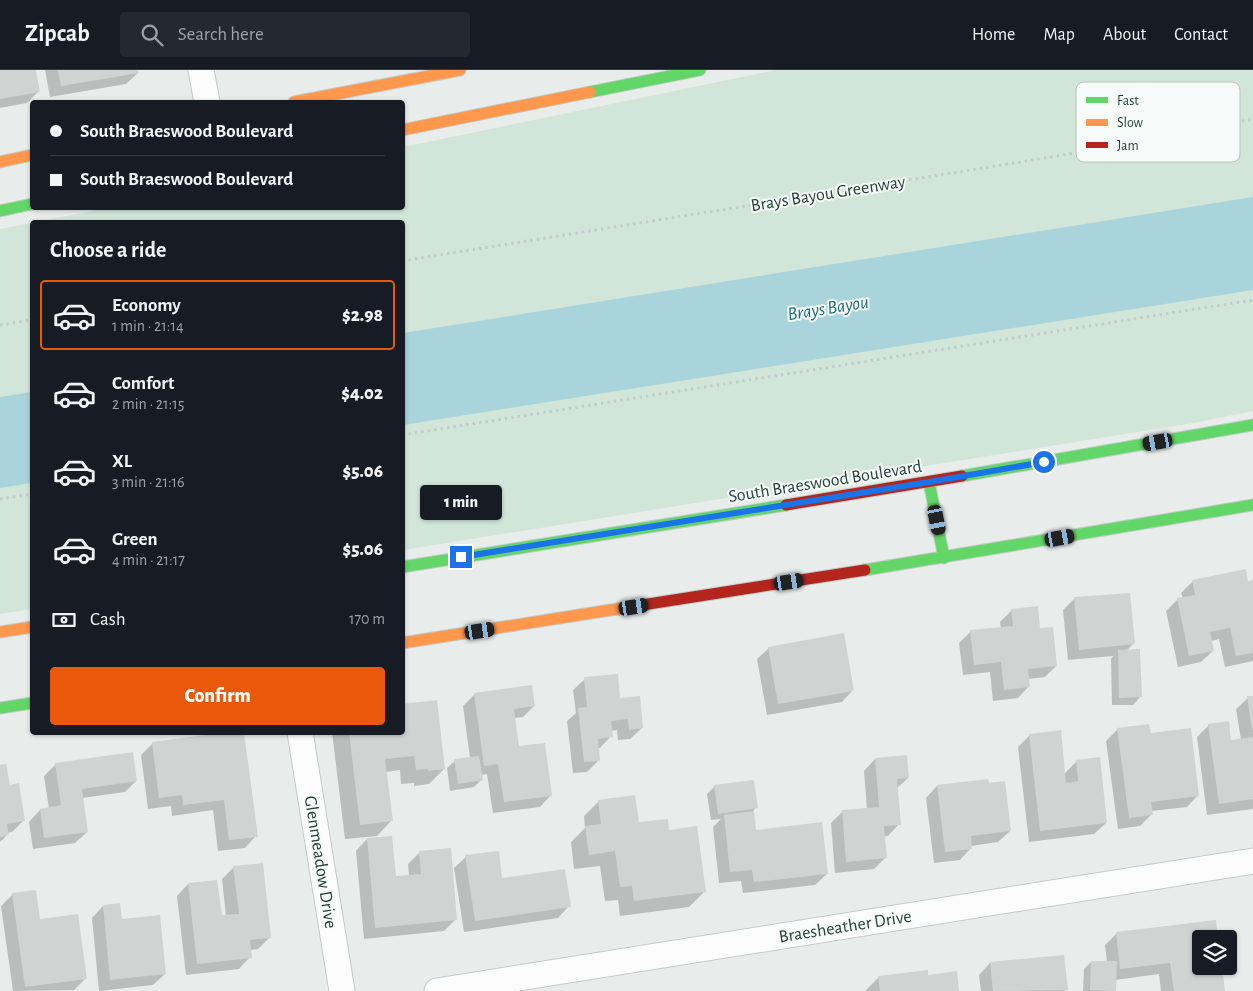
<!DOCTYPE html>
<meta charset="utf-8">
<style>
:root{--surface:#171b24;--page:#242831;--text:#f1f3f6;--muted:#9ea1a6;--line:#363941;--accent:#ea580c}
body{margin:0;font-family:"Alegreya Sans",sans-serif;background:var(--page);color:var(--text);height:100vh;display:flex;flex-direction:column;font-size:19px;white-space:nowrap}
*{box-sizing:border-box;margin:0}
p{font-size:16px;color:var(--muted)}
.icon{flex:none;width:28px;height:28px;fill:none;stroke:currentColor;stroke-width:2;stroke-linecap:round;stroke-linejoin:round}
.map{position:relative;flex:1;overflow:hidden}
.sheet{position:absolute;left:30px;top:150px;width:375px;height:515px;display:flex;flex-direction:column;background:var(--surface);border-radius:5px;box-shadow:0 1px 4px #0004}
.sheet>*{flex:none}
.top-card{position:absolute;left:30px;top:30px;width:375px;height:110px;border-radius:5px;box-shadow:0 1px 4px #0004;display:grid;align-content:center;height:110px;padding:0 20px;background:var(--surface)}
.tools{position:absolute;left:1192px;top:860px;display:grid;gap:10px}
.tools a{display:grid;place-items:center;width:45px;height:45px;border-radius:5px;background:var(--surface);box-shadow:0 1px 4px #0004;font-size:25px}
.end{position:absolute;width:22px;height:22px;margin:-11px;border:6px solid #1a73e8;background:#fff;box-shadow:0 0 0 2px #fff}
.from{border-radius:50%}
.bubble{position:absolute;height:35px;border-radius:5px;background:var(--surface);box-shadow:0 1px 4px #0004;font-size:16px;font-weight:800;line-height:35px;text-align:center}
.car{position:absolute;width:15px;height:30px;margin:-15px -8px;border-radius:6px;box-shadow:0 0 4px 1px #0007;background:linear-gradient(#222 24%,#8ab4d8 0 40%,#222 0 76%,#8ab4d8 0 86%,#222 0)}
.top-card b{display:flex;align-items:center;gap:18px;height:48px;font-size:19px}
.top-card b+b{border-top:1px solid var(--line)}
.top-card i{width:12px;height:12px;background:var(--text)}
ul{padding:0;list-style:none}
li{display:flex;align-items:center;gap:15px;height:70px;margin:0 10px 8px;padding:0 10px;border:2px solid transparent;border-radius:5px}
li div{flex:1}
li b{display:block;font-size:19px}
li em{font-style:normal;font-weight:800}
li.on{border-color:var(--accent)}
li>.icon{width:45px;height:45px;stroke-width:1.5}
h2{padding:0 20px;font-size:22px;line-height:60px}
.pay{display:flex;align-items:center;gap:12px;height:55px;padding:0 20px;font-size:19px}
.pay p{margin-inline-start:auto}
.action{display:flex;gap:10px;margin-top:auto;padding:10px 20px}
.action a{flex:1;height:58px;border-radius:5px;background:var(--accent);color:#fff;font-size:20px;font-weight:800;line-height:58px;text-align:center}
header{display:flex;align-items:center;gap:30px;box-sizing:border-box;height:70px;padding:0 25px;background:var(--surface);border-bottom:1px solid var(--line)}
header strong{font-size:24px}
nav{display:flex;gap:28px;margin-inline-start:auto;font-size:18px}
.search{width:350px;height:45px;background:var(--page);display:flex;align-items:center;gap:12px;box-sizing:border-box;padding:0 18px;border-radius:5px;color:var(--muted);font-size:19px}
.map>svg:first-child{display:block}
.green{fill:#d1e6d8}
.water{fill:#a9d4db}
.shadow{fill:#0003}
.building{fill:#cfd4d2}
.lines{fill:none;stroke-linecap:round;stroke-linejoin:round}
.street-casing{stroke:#c5cac8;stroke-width:27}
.fast-casing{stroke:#c3cbc8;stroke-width:13}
.slow-casing{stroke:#c3cbc8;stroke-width:13}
.jam-casing{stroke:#c3cbc8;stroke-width:13}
.path{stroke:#c3ccca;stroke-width:3;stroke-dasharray:2.5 4;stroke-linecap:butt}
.street{stroke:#fcfcfc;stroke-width:25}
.fast{stroke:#63d668;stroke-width:11}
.slow{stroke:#ff974d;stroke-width:11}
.jam{stroke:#b3261e;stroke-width:11}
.route{stroke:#1a73e8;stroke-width:6}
.labels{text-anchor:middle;stroke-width:4;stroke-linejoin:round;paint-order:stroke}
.street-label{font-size:18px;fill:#24423a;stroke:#f7fbf9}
.water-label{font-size:19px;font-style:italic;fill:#1c6f80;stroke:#f7fbf9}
.key{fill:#f7fbf9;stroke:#b8c4c0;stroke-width:1}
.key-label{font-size:14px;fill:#24423a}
</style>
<header>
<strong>Zipcab</strong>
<div class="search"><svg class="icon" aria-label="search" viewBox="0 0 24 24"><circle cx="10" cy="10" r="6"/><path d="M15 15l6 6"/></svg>Search here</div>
<nav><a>Home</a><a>Map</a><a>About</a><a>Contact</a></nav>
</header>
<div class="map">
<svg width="1253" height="921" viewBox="0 0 1253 921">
<rect width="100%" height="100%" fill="#e8edeb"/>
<path class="green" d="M776 0H1253V341L1194 353 403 480 402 152H32V539L0 544V159L108 138H402L403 77Z"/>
<path class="water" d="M1253 127V220L403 355V263Z
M32 322V413L0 418V327Z"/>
<path class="shadow" d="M0 0H35L38 22 27 33 0 38Z
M45 0H137L138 3 126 14 50 27Z
M1193 511H1253V591L1225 597 1219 569 1211 571 1213 581 1201 592 1178 597 1166 541 1178 529 1183 528 1181 523Z
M1075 528 1133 574 1126 581 1140 627 1133 635H1112L1111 589 1113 586 1068 590 1063 540Z
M1012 540 1039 560 1056 596 1045 607 1028 609 1029 616 1018 628 993 631 990 602 963 605 959 573 971 561 1001 558 1000 552Z
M769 578 853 620 842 632 767 645 757 589Z
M585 609 619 629 642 658 630 669 618 670 617 660 611 661V666L600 678H597L599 690 587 702 573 703 567 651 576 643 573 620Z
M475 624 534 636 523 647 514 648 518 678 551 725 540 737 493 743 487 704 481 705V710L474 717 450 721 447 698 455 691 470 688 463 636Z
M1253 627V739L1207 745 1197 667 1209 655 1230 671 1241 670 1236 639 1248 628Z
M1118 659 1150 665 1198 725 1187 737 1151 741V745L1140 756 1118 759 1106 671Z
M237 662 256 766 245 778 218 781 213 740 172 746 171 736 148 739 141 685 153 673Z
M332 662H402L444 699 429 714 414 716V713L401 714 400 700 386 702 392 750 377 766 345 769Z
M1030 665 1064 704 1077 691 1106 753 1094 764 1029 772 1018 677Z
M875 689 908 708 896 719 899 754 888 766H883L885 788 874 799 835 803 831 753 842 742 867 739 864 701Z
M56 694 136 711 125 722 82 728 87 762 75 773 33 779 29 752 40 740 49 739 44 706Z
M0 697 24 750 12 762 7 763V765L0 772Z
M987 710 1010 761 998 772 971 776V778L960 790 934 793 926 728 937 716Z
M715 716 756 737 753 741 755 761 827 804 815 815 743 823 741 811 719 813 713 757 721 749 711 750 707 724Z
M599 731 637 754 668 762 704 822 689 837 620 846 618 830 605 831 600 796 574 799 571 772 585 758 584 746Z
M367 769 394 808 409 806 408 794 419 783 456 849 444 861 364 869 356 781Z
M466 787 501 810 569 836 558 848 464 862 454 798Z
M234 797 270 867 258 879 250 880V887L239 899 186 905 177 826 188 814 221 847 226 846 222 809Z
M13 824 39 851 86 908 74 920 13 921 1 836Z
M103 836 121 850 165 904 153 915 99 921 92 848Z
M1116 864 1201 869V896L1223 921H1161L1159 904 1115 910V921H1083L1084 899 1091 892H1107L1105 875Z
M990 893 1066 919 1064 921H981L979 905Z
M927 906 958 921H865L878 908Z"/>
<path class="building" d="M0 0H36L40 22 0 29Z
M58 0H138L139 3 61 16Z
M1246 499 1248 511 1253 510V583L1236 586 1230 558 1210 562 1214 581 1189 586 1177 528 1195 525 1192 510Z
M1130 523 1135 574 1079 580 1074 527Z
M1038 536 1040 558 1053 557 1057 596 1028 599 1030 617 1004 620 1001 592 974 595 970 560 1013 556 1011 539Z
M844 563 854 621 778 634 768 577Z
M1140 579 1142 627 1119 628 1118 580Z
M618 604 620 628 640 626 643 658 629 660 628 649 611 651 613 667 598 669 600 691 584 692 578 638 587 637 584 607Z
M532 615 535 636 514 639 519 676 545 673 552 726 504 732 498 694 484 696 474 623Z
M1247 626H1253V660H1252Z
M437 630 445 699 428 701V699L416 700 414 686 385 689 393 751 360 755 349 662H402V634Z
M1229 651 1231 670 1253 667V729L1219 734 1208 654Z
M1149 654 1151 663 1191 658 1199 726 1151 732 1153 745 1129 748 1117 658Z
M1061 660 1066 713 1078 711 1076 690 1100 687 1107 753 1040 761 1029 664Z
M227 662H244L258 767 229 770 224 730 183 735 182 725 159 728 152 672Z
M133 682 137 711 82 719 88 762 44 768 40 739 61 735 55 693Z
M907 685 909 708 897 709 901 755 884 756 887 788 846 792 842 740 879 737 875 688Z
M479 686 483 710 458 714 454 689Z
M6 694 10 715 19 713 25 751 7 754 9 765 0 767V695Z
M988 709 989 713 1005 711 1011 761 971 766 972 779 945 782 937 715Z
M754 710 758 738 718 744 714 715Z
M635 725 639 752 668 749 669 760 697 756 706 822 634 831 632 816 620 817 615 781 589 785 585 756 601 754 598 730Z
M754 741 756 760 822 752 828 804 754 812 752 800 730 802 724 745Z
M392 766 396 806 421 804 419 781 451 778 457 850 375 858 367 768Z
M499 781 502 808 565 799 571 837 475 851 465 785Z
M263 793 271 868 250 870 252 888 197 894 188 813 217 810 222 845 239 844 233 796Z
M36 820 40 849 78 844 87 909 25 917 12 823Z
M120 833 122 849 160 845 166 904 110 910 103 835Z
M1216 850 1218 867 1224 866 1225 869H1201V896H1222L1225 921H1174L1170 893 1120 899 1116 862Z
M1064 885 1068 920 993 921 990 892Z
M1091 891H1117L1116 921 1090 920Z
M928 900V905L957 901 959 921H880L878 906Z"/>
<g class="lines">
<g class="street-casing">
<path id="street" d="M201 0 207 32
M300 662 342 921
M437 921 1253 791"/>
</g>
<g class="fast-casing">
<path id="fast" d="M590 22 700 0
M0 141 32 134
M962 406 1253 355
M929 412 944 488
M402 497 786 435
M865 500 1253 435
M0 638 32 633"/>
</g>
<g class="slow-casing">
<path id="slow" d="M294 32 460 0
M402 60 590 22
M0 92 32 85
M0 562 32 557
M402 573 642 535"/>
</g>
<g class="jam-casing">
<path id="jam" d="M786 435 962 406
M642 535 865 500"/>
</g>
<path class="path" d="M402 191 1052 87 1253 49
M0 255 32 250
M402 365 1253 230
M0 429 32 424"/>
<use href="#street" class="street"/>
<use href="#fast" class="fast"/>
<use href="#slow" class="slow"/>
<use href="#jam" class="jam"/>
</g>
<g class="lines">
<path class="route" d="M461 487 929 412 1044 392"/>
</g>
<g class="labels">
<g class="street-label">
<text transform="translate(828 123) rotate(-9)" y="6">Brays Bayou Greenway</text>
<text transform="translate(825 411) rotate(-9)" y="6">South Braeswood Boulevard</text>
<text transform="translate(321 792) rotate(81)" y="6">Glenmeadow Drive</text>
<text transform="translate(845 856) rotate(-9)" y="6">Braesheather Drive</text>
</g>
<g class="water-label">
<text transform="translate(828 237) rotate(-9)" y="7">Brays Bayou</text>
</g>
</g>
<rect x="1076" y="12" width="164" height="80" rx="8" class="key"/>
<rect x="1086" y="27" width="22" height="6" fill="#63d668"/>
<rect x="1086" y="49" width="22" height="7" fill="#ff974d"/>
<rect x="1086" y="72" width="22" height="6" fill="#b3261e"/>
<g class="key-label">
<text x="1117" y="35">Fast</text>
<text x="1117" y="57">Slow</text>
<text x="1117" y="80">Jam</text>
</g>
</svg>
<div class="tools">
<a><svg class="icon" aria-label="layers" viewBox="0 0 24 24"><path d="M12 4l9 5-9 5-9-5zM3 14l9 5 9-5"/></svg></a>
</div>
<i class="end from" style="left:1044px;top:392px"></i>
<i class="end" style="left:461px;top:487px"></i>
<div class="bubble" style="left:420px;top:415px;width:82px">1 min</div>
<i class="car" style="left:1158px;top:372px;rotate:260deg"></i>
<i class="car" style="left:937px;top:450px;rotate:169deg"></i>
<i class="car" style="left:1060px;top:468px;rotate:80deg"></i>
<i class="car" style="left:789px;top:512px;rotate:81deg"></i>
<i class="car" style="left:634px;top:537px;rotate:81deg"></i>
<i class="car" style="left:480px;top:561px;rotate:81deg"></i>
<div class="top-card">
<b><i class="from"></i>South Braeswood Boulevard</b>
<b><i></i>South Braeswood Boulevard</b>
</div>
<section class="sheet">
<h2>Choose a ride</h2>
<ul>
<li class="on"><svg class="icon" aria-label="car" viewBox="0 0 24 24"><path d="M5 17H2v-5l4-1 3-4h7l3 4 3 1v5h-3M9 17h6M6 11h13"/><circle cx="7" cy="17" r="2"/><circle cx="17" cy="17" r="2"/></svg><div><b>Economy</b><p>1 min · 21:14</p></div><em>$2.98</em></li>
<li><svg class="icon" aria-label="car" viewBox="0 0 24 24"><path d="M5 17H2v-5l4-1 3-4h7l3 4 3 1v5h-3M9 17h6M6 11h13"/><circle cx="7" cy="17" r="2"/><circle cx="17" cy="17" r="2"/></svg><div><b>Comfort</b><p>2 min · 21:15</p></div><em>$4.02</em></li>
<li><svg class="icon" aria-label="car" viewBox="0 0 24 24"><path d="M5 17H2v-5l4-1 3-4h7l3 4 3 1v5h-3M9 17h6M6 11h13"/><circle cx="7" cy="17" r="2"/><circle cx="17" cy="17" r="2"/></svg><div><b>XL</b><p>3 min · 21:16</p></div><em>$5.06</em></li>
<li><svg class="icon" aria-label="car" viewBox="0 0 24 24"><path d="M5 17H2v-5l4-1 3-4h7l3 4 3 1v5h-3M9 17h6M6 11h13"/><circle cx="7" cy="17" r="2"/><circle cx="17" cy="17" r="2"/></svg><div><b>Green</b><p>4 min · 21:17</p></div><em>$5.06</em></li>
</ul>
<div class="pay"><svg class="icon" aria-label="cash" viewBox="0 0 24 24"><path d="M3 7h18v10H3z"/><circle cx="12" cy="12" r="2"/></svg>Cash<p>170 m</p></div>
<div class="action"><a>Confirm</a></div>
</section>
</div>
